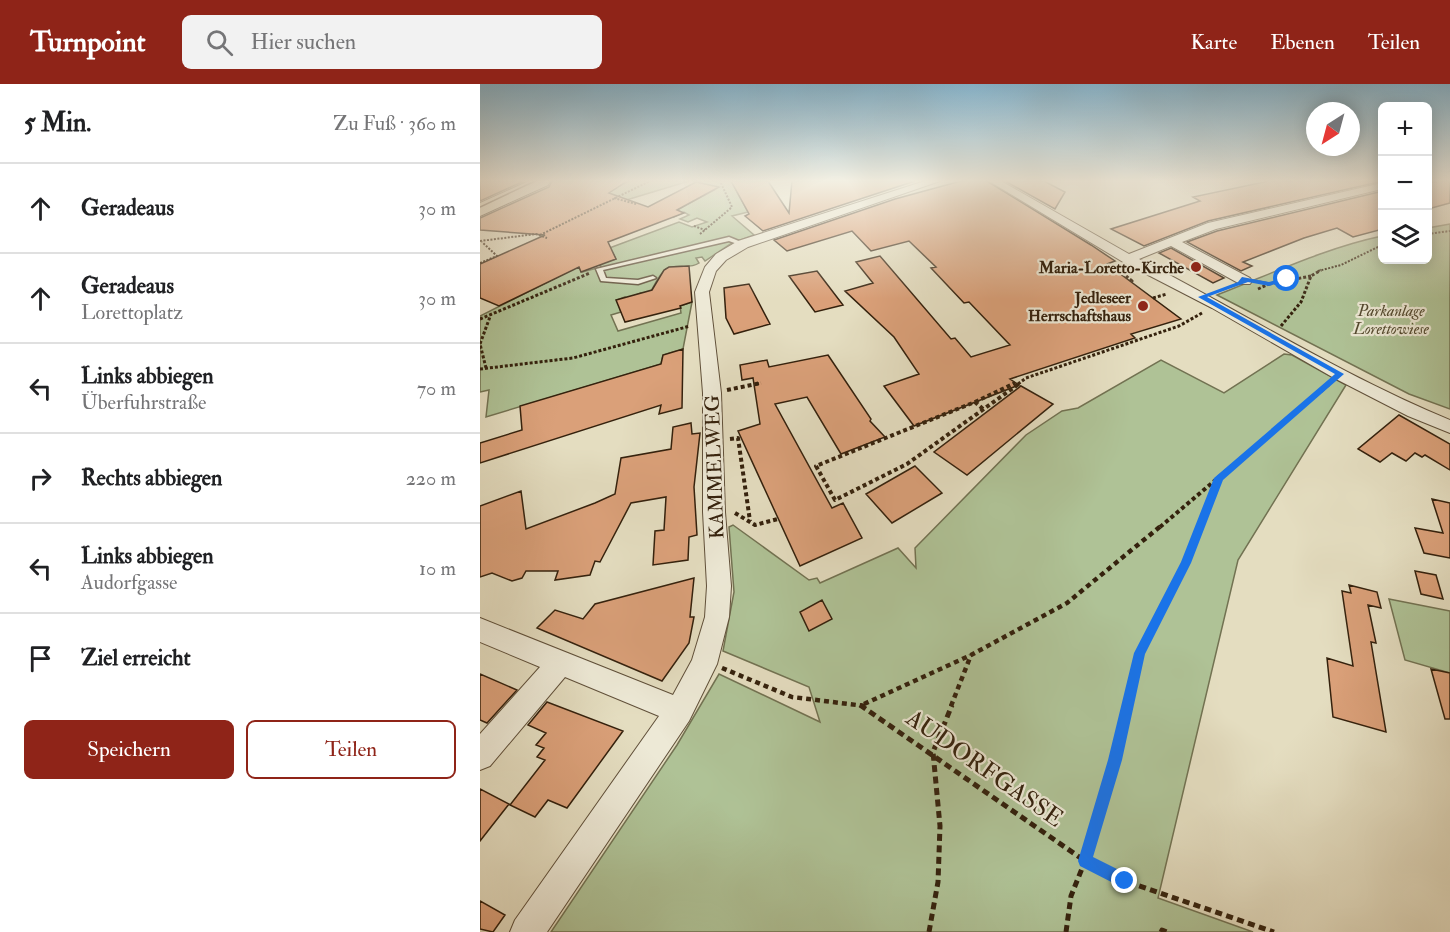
<!DOCTYPE html>
<html lang="de">
<meta charset="utf-8">
<style>
body{margin:0;font-family:"IM FELL Double Pica",serif;background:#f2f2f2;color:#202124}
.controls{position:absolute;right:18px;top:18px;display:grid;overflow:hidden;border-radius:9px;box-shadow:0 3px 15px #0003}
.controls button{width:54px;height:54px;display:grid;place-items:center;padding:0;border:0;border-bottom:2px solid #e0e0e0;background:#fff;color:#202124;font:30px sans-serif}
.compass{position:absolute;left:826px;top:18px;width:54px;height:54px;border-radius:50%;background:#fff;box-shadow:0 3px 15px #0003;rotate:216deg}
.stop{position:absolute;width:18px;height:18px;margin:-14px;border:4px solid #1a73e8;border-radius:50%;background:#fff}
.stop.end{background:#1a73e8;border-color:#fff;box-shadow:0 2px 6px #0008}
.list{margin:0;padding:0;list-style:none}
h2{display:flex;justify-content:space-between;align-items:center;height:78px;margin:0;padding:0 24px;font-size:26px}
h2 small{font-size:20px;font-weight:400;color:#757577}
.list li{display:grid;grid-template-columns:39px 1fr auto;gap:18px;align-items:center;box-sizing:border-box;height:90px;padding:0 24px;border-top:2px solid #e0e0e0}
.list b{display:block;font-size:22px;white-space:nowrap}
.list p{margin:0;font-size:20px;white-space:nowrap;color:#757577}
.list em{font-size:20px;font-style:normal;color:#757577}
.actions{display:flex;gap:12px;padding:18px 24px}
.actions a{flex:1;padding:14px 0;border:2px solid #8f2418;border-radius:9px;text-align:center;font-size:21px;color:#8f2418}
.actions .main{background:#8f2418;color:#fff}
.icon{flex:none;width:33px;height:33px;fill:none;stroke:currentColor;stroke-width:2;stroke-linecap:round;stroke-linejoin:round}
.map{position:relative;flex:none;width:970px;height:848px;overflow:hidden}
header{display:flex;align-items:center;gap:36px;box-sizing:border-box;height:84px;padding:0 30px;background:#8f2418;color:#fff}
header strong{font-size:28px}
nav{display:flex;gap:33px;margin-inline-start:auto;font-size:21px}
.search{width:420px;height:54px;background:#f2f2f2;display:flex;align-items:center;gap:15px;box-sizing:border-box;padding:0 21px;border-radius:9px;color:#757577;font-size:22px}
main{display:flex}
aside{flex:1;background:#fff}
.map>svg:first-child{display:block}
.green{fill:#afc296;stroke:#727252;stroke-width:1.5}
.building{fill:#daa079;stroke:#34210d;stroke-width:1.5}
.lines{fill:none;stroke-linecap:round;stroke-linejoin:round}
.service-casing{stroke:#60503a;stroke-width:3}
.minor-casing{stroke:#60503a;stroke-width:2}
.primary-casing{stroke:#34210d;stroke-width:2}
.path-far4{stroke:#34210d;stroke-width:2;stroke-dasharray:2 1.5;stroke-linecap:butt}
.path-far3{stroke:#34210d;stroke-width:3;stroke-dasharray:3 2;stroke-linecap:butt}
.path-far2{stroke:#34210d;stroke-width:4;stroke-dasharray:4 3;stroke-linecap:butt}
.path-far1{stroke:#34210d;stroke-width:4.5;stroke-dasharray:5 4;stroke-linecap:butt}
.path{stroke:#34210d;stroke-width:5;stroke-dasharray:7 4.5;stroke-linecap:butt}
.service{fill:#ede9d6;fill-rule:evenodd}
.minor{fill:#ede9d6;fill-rule:evenodd}
.primary{fill:#e4ddc0;fill-rule:evenodd}
.tram{stroke:#34210d;stroke-width:1.5}
.route{fill:#1a73e8}
.poi-dot{fill:#8f2418;stroke:#ede9d6;stroke-width:2}
.labels{text-anchor:middle;stroke-width:4.5;stroke-linejoin:round;paint-order:stroke}
.far-poi-label{font-size:16px;font-weight:bold;fill:#34210d;stroke:#ede9d6;text-anchor:end}
.far-park-label{font-size:16px;font-style:italic;fill:#53492f;stroke:#ede9d6}
.street-label{font-size:20px;fill:#34210d;stroke:#ede9d6}
.near-street-label{font-size:24px;fill:#34210d;stroke:#ede9d6}
</style>
<header>
<strong>Turnpoint</strong>
<div class="search"><svg class="icon" aria-label="search" viewBox="0 0 24 24"><circle cx="10" cy="10" r="6"/><path d="M15 15l6 6"/></svg>Hier suchen</div>
<nav><a>Karte</a><a>Ebenen</a><a>Teilen</a></nav>
</header>
<main>
<aside>
<h2>5 Min.<small>Zu Fuß · 360 m</small></h2>
<ul class="list">
<li><svg class="icon" aria-label="ahead" viewBox="0 0 24 24"><path d="M12 20V5M6 11l6-6 6 6"/></svg><div><b>Geradeaus</b></div><em>30 m</em></li>
<li><svg class="icon" aria-label="ahead" viewBox="0 0 24 24"><path d="M12 20V5M6 11l6-6 6 6"/></svg><div><b>Geradeaus</b><p>Lorettoplatz</p></div><em>30 m</em></li>
<li><svg class="icon" aria-label="left" viewBox="0 0 24 24"><path d="M17 20v-9H6M10 6l-5 5 5 5"/></svg><div><b>Links abbiegen</b><p>Überfuhrstraße</p></div><em>70 m</em></li>
<li><svg class="icon" aria-label="right" viewBox="0 0 24 24"><path d="M7 20v-9h11M14 6l5 5-5 5"/></svg><div><b>Rechts abbiegen</b></div><em>220 m</em></li>
<li><svg class="icon" aria-label="left" viewBox="0 0 24 24"><path d="M17 20v-9H6M10 6l-5 5 5 5"/></svg><div><b>Links abbiegen</b><p>Audorfgasse</p></div><em>10 m</em></li>
<li><svg class="icon" aria-label="arrive" viewBox="0 0 24 24"><path d="M6 21V4h12l-3 4 3 4H6"/></svg><div><b>Ziel erreicht</b></div></li>
</ul>
<div class="actions"><a class="main">Speichern</a><a>Teilen</a></div>
</aside>
<div class="map">
<svg width="970" height="848" viewBox="0 0 970 848">
<rect width="100%" height="100%" fill="#e4ddc0"/>
<filter id="stains"><feTurbulence type="fractalNoise" baseFrequency=".00333" numOctaves="4"/><feColorMatrix values="0 0 0 0 .2 0 0 0 0 .09 0 0 0 0 .02 0 0 0 .5 -.17"/></filter>
<radialGradient id="worn" r=".72"><stop offset=".6" stop-color="#630" stop-opacity="0"/><stop offset="1" stop-color="#630" stop-opacity=".3"/></radialGradient>
<!-- green -->
<path class="green" d="M149,97h60l-99,30 -44,20 -17,3z
M213,97h38l17,31 -16,4 22,19 -22,8 -27,18 -3,-4 -6,1 3,5c-10,7 -23,0 -33,6 -7,5 -12,17 -16,24l-7,2 -2,-2 -15,6 -1,-2 -8,3 4,12 -10,3 7,16 63,-18 -1,-7 12,-4 -9,47 -20,6 -2,9 -175,53 3,-27 -9,2v-76l99,-50 3,6 19,-5 -1,-4 16,-4 -3,-6h-17l83,-31 13,5 15,-5 -10,-4 -9,4 -8,-3 9,-4 -5,-3 -10,5 1,-6 39,-21z
M970,140v185l-41,-15 -192,-99c54,-21 108,-47 165,-59v24h46v-32z
M804,270l8,1 54,30 -108,175 -80,338 95,34h-702l126,-187 42,-71 101,48 -11,-35 -86,-36 11,-59 -5,-65 4,-2 76,55 8,-2 3,5 78,-35 18,20 -1,-20 111,-113 36,-24 16,-3 83,-48 63,33z
M909,515l61,12v62l-45,-13z"/>
<!-- building -->
<path class="building" d="M0,97h44l-44,20z
M72,97h75l-18,12 39,14 48,-25 23,5 -42,23 7,3 -76,29 8,17 -35,13 -2,-5 -80,39 -19,-8v-34l65,-29 -65,-5v-12l69,-31z
M251,97h37l21,32 3,-32h123l-152,50 -18,-15 4,-2z
M481,97h26l104,64 24,16 -8,3 74,55 -50,15 4,4 -125,41 9,6 -105,41 -30,-40 35,-12 -25,-37 -49,-46 28,-8 -17,-21 24,-6 71,83 4,-1 16,19 39,-12 -41,-43 -5,1 -33,-35 5,-1 -27,-26 -38,10 -19,-20 -65,20 -13,-11 121,-41z
M525,97h39l21,11 -10,17z
M789,97h114l-175,40 -64,25 -33,-17 89,-28 -7,-4z
M960,97h10v22l-22,6v-26z
M903,107v38l-30,8 -16,-9 -33,10 -61,24 9,4 -11,5 -54,-29 30,-11z
M691,164l53,30 -11,5 -54,-30z
M209,182l3,36 -12,4 1,2 -56,14 -9,-22 36,-10 12,-20 5,-3z
M337,187l26,34 -28,7 -26,-36z
M269,200l21,40 -36,10 -8,-16 -2,-30z
M203,265l-1,59 -23,6 2,-9 -181,58v-20l42,-13 -2,-24 141,-42 2,-9z
M348,271l43,64 -1,2 15,16 -44,17 -34,-57 -32,7 57,104 11,-5 19,35 -62,28 -62,-135 22,-7 -7,-46 -11,2 -2,-15 27,-5 2,7z
M541,302l32,18 -86,71 -33,-23z
M919,331l51,29v26l-25,-15 -3,2 -7,-4 -9,8 -14,-8 -12,9 -22,-13z
M211,339l1,11 8,-1 -6,54 3,48 -8,2 -1,23 -35,5 2,-34 9,-1 2,-33 -35,6 -31,59 -5,-1 -5,14 -35,5 3,-9h-32l-4,7 -10,3 -20,-8 -12,4v-71l41,-15 5,38 69,-26 20,-9 6,-36 50,-9 2,-22z
M435,382l27,27 -50,30 -26,-29z
M952,415l18,4v55l-26,-5 -9,-25 28,5z
M935,487l21,4 7,24 -22,-5z
M214,494l-4,39h4l-5,26 -27,38 -125,-53 18,-18 28,9 12,-15z
M869,501l28,7 4,16 -13,-3 8,38 -5,-1 15,90 -53,-15 -6,-59 26,8 -11,-75 9,2z
M342,516l10,19 -23,12 -9,-19z
M951,585l19,4v46h-5z
M0,590l37,16 -30,33 -7,-3z
M67,618l76,29 -56,77 -19,-8 -13,17 -25,-12 35,-45 -8,-3 7,-9 -8,-3 10,-12 -18,-8z
M0,705l29,15 -29,37z
M0,817l25,14 -12,17 -13,-3z"/>
<g class="lines">
<!-- service casing -->
<g class="service-casing">
<path id="service" d="M249,153l17,7 -3,2 -14,-5 -126,29 3,8 32,2 15,-4 3,2 -18,6 -37,-3 -5,-12z"/>
</g>
<!-- minor casing -->
<g class="minor-casing">
<path id="minor" d="M445,97h15l-192,66 -22,13 -10,11 -7,21 12,101 4,119 6,74 -2,31 -12,47 -28,57 -142,211h-37l5,-12 144,-204 -94,-39 -75,89 -10,4v-36l60,-67 -60,-25v-24l193,77 19,-35 13,-43 2,-31 -4,-74v-119l-8,-101 10,-25 11,-13 22,-13z
M509,97h12l128,73 79,-31 174,-40v6l-166,40 -34,13 68,36 2,3 -2,3h-10l-69,-38 -32,13c103,53 204,117 311,161v13l-42,-17 -74,-38 -122,-70 -89,-46z"/>
</g>
<!-- primary casing -->
<g class="primary-casing">
<path id="primary" d="M49,97h21l-2,4 -68,31v-13z"/>
</g>
<!-- path-far4 -->
<path class="path-far4" d="M134,114l22,6
M214,142l11,4
M220,150l32,-27 -12,-26
M948,150l22,-3
M60,151l110,-54
M0,157l56,-7 11,4
M0,179l17,-7 -15,-14
M838,187l23,-6 41,-20"/>
<!-- path-far3 -->
<path class="path-far3" d="M646,192l6,5h-2
M779,198l10,2 42,-8
M778,205l11,-5
M673,214l14,-4
M0,235l110,-46
M801,242l20,-24 10,-26 10,-6
M6,284l-6,-24 11,-30
M0,285l93,-11 117,-32
M276,300l5,-1
M533,300l2,-1
M538,300l8,-6 153,-52 23,-13"/>
<!-- path-far2 -->
<path class="path-far2" d="M247,306l34,-7
M495,318l40,-19
M503,325l-8,-7 -159,64 19,34 72,-36 113,-81
M250,355l8,-1 12,83
M255,429l20,12 23,-6
M680,443l169,-143
M720,443l19,-48"/>
<!-- path-far1 -->
<path class="path-far1" d="M242,584l70,29 73,9
M384,620l107,-49 96,-52 95,-78
M471,622l20,-51
M648,622l12,-53 46,-90 15,-38"/>
<!-- path -->
<path class="path" d="M380,621l225,156 40,20 149,51
M449,848l9,-50 2,-56 -7,-74 19,-47
M586,848l5,-36 14,-35 30,-101 13,-55
M681,848l1,-2 5,2"/>
<!-- service -->
<use href="#service" class="service"/>
<!-- minor -->
<use href="#minor" class="minor"/>
<!-- primary -->
<use href="#primary" class="primary"/>
<!-- tram -->
<path class="tram" d="M0,123l55,-26"/>
</g>
<!-- sky -->
<linearGradient id="sky" x2="0" y2="1"><stop stop-color="#87b7d1"/><stop offset="0.45" stop-color="#f3f0e3"/><stop offset="1" stop-color="#f3f0e3" stop-opacity="0"/></linearGradient>
<rect width="970" height="215" fill="url(#sky)"/>
<!-- route -->
<path class="route" d="M762,193l27,5 18,-5 3,2 -21,7 -21,-4 -41,15 137,77 -121,106 -32,83 -46,91 -23,106 -29,97 38,19 2,5 -2,5 -6,3 -45,-23 -2,-5 30,-101 26,-107 47,-91 33,-84 121,-104 -137,-77 40,-15z"/>
<!-- markers -->
<g class="poi-dot">
<circle cx="716" cy="183" r="6"/>
<circle cx="663" cy="222" r="6"/>
</g>
<g class="labels">
<!-- far-poi labels -->
<g class="far-poi-label">
<text x="704" y="189">Maria-Loretto-Kirche</text>
<text x="651" y="219">Jedleseer<tspan x="651" dy="18">Herrschaftshaus</tspan></text>
</g>
<!-- far-park labels -->
<g class="far-park-label">
<text x="911" y="232">Parkanlage<tspan x="911" dy="18">Lorettowiese</tspan></text>
</g>
<!-- street labels -->
<g class="street-label">
<text transform="translate(234 383) rotate(-92)" y="7">KAMMELWEG</text>
</g>
<!-- near-street labels -->
<g class="near-street-label">
<text transform="translate(505 684) rotate(35)" y="8">AUDORFGASSE</text>
</g>
</g>
<rect width="100%" height="100%" filter="url(#stains)"/>
<rect width="100%" height="100%" fill="url(#worn)"/>
</svg>
<div class="controls">
<button>+</button>
<button>−</button>
<button><svg class="icon" aria-label="layers" viewBox="0 0 24 24"><path d="M12 4l9 5-9 5-9-5zM3 14l9 5 9-5"/></svg></button>
</div>
<svg class="compass" viewBox="-18 -18 36 36"><path d="M0-13l5 13h-10z" fill="#e53935"/><path d="M0 13l5-13h-10z" fill="#757577"/></svg>
<div class="stop" style="left:807px;top:195px"></div>
<div class="stop end" style="left:645px;top:797px"></div>
</div>
</main>
